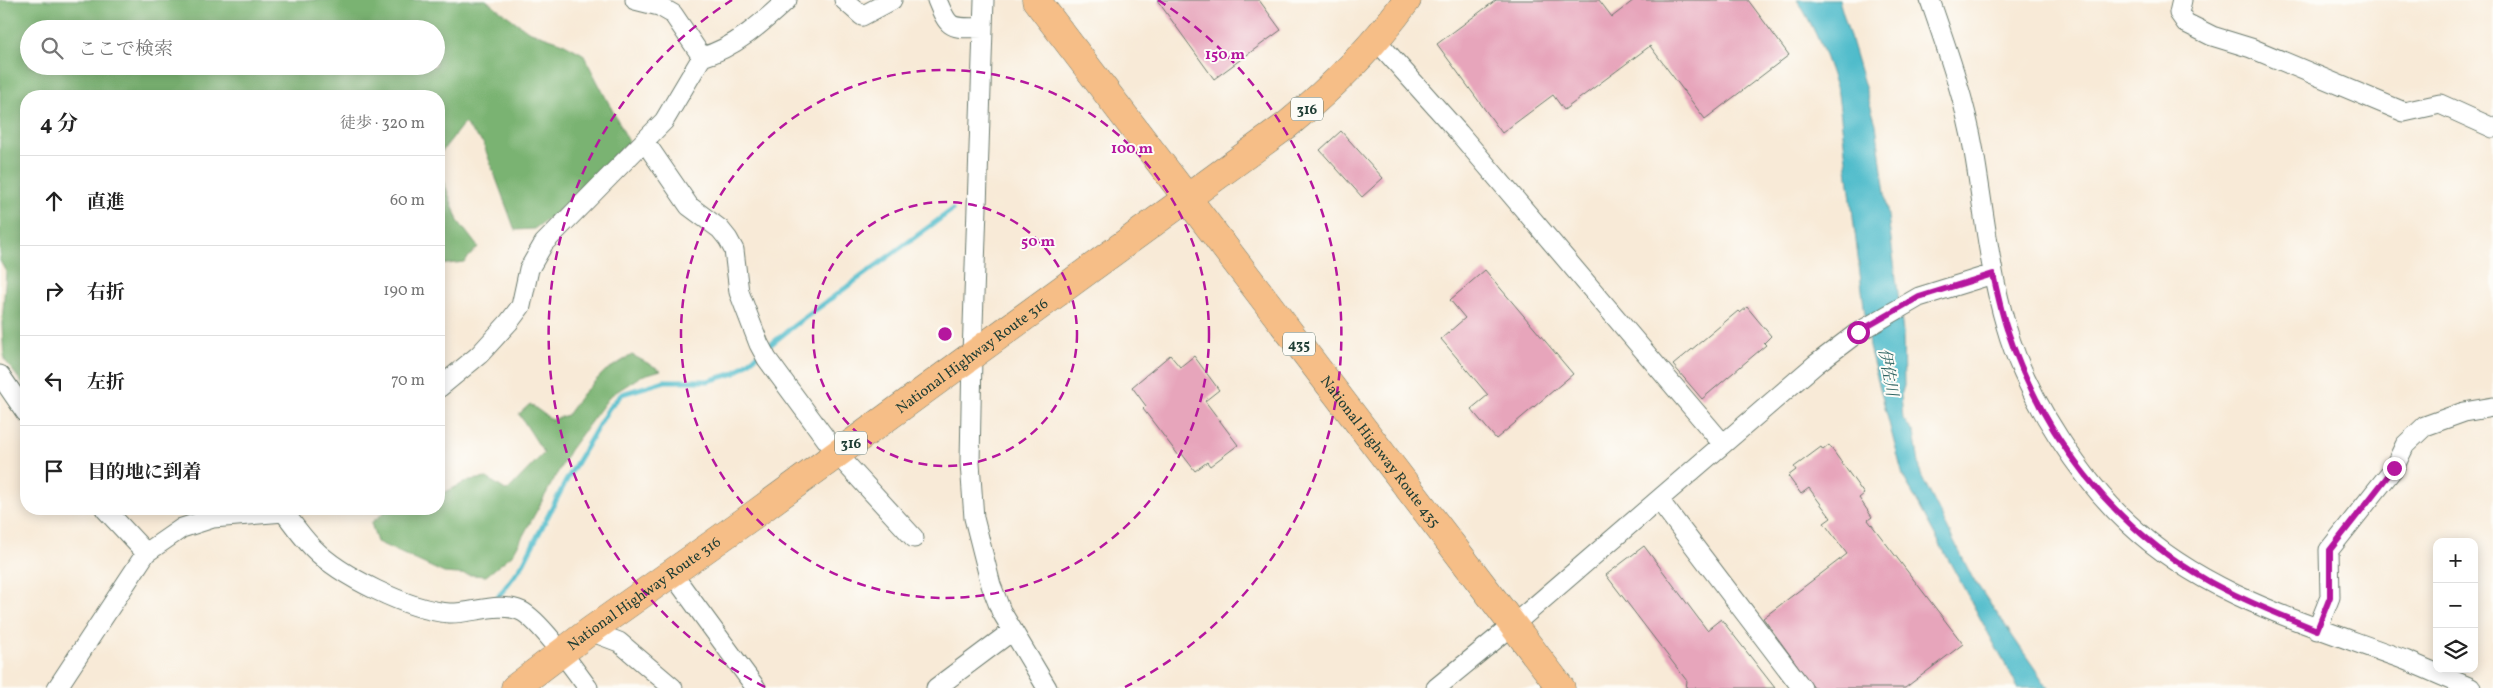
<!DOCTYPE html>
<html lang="ja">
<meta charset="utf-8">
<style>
body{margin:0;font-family:Vollkorn,"Noto Serif JP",serif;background:#f2f2f2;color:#222}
.controls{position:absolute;right:15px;bottom:15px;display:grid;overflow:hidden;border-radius:10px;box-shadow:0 2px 12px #0003}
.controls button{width:45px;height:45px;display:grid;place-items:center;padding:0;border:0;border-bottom:1px solid #e0e0e0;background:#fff;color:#222;font:25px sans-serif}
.stop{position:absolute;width:15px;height:15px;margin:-11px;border:4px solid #b5179e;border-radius:50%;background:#fff}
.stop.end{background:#b5179e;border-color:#fff;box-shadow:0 1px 5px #0008}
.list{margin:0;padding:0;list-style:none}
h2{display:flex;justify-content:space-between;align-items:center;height:65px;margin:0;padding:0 20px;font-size:21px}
h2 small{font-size:16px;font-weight:400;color:#767676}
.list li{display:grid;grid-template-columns:32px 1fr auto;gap:15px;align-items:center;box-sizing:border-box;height:90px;padding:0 20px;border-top:1px solid #e0e0e0}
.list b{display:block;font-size:19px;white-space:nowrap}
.list em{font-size:16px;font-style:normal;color:#767676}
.icon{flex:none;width:28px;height:28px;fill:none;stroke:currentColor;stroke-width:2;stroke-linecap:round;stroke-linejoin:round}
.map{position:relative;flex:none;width:2493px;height:688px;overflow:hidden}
.search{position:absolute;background:#fff;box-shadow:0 2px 12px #0003;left:20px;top:20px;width:425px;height:55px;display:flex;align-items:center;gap:12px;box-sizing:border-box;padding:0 18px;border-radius:28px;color:#767676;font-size:19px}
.panel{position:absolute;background:#fff;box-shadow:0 2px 12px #0003;left:20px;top:90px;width:425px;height:425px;border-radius:20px}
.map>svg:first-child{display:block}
.forest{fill:#7ab372;stroke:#4c7853;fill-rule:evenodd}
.water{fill:#50bccb;stroke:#387c80}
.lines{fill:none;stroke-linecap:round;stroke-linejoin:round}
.stream{stroke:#50bccb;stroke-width:5}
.building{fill:#e7a5bb}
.minor-casing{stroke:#6b7a6d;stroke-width:21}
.highway-casing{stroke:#6b7a6d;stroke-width:29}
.minor{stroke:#fff;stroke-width:19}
.highway{stroke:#f6be87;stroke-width:28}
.route{stroke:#b5179e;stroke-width:6}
.ring{fill:none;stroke:#b5179e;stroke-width:2.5;stroke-dasharray:9 6}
.labels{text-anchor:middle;stroke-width:4;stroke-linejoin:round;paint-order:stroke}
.shield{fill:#fdfcf7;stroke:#62766e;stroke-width:1}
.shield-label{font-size:14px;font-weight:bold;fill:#1f3d34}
.street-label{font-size:15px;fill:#1f3d34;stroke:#fdfcf7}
.water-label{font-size:16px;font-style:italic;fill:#2e6361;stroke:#fdfcf7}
.centre{fill:#b5179e;stroke:#fdfcf7;stroke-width:2.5}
.ring-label{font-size:15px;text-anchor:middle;font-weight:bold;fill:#b5179e;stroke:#fdfcf7;stroke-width:4;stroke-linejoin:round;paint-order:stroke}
</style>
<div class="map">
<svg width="2493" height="688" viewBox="0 0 2493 688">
<rect width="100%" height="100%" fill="#fdfcf7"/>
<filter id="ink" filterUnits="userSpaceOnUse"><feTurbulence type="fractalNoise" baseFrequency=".02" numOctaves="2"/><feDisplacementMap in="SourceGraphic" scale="10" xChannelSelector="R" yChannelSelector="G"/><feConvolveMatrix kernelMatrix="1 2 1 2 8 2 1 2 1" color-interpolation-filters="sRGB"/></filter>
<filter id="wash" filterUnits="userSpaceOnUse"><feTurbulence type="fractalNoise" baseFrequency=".0096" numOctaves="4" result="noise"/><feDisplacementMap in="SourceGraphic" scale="20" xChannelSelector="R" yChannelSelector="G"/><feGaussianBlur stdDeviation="1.12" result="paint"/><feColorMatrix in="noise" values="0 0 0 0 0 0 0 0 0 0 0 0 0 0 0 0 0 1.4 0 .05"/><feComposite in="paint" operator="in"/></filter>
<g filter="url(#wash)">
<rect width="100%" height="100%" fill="#f8ead7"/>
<!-- forest -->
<path class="forest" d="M0,0h486l42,31 33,11 22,12 46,88 -72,70 -23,17 -19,1 -32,-87 -19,-20 -25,32v-59h-413v292l-22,-29 -2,-35 4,-52 -6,-11zM29,29h407v37h-407z
M439,168l19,53 20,26 -14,15 -25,3z
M632,355l29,15 -20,6 -31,20 -40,54 -57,104 -27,22 -42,-3 -67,-31 -6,-19 17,-14h51v-14l31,-15 17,-2 20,13 37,-38 -25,-39 11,-10 22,16 15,-5 16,-22 22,-22z"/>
<!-- water -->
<path class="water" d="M1797,0h42l37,124 27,208 1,54 -3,9 2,24 11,14 7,42 51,102 76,111h-30l-115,-212 -34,-129 -31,-253c-10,-33 -22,-65 -41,-94z"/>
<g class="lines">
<!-- stream -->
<path class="stream" d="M498,597l25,-33 43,-83 43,-73 13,-14 43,-13h43l27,-8 60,-48 157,-115"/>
</g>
<g id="blocks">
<!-- building -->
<path class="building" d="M1157,0h102l22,30 -67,49z
M1496,0h103l13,17 22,-17h114l41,55 -84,64 -55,-73 -86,64 -11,-15 -51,38 -65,-89z
M1341,131l42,47 -21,19 -42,-47z
M1485,270l88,104 -77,65 -25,-30 17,-14 -47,-56 24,-21 -15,-18z
M1747,307l24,29 -7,7 2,2 -64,54 -29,-34 65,-54 2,2z
M1170,355l10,12 14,-11 25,34 -14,11 33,44 -28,21 -3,-4 -12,9 -13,-17 -3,2 -36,-47 3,-3 -14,-19z
M1829,445l35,49 -5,4 13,19 -4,3 95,124 -58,44h-91l-51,-70 84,-64 -23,-31 7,-5 -22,-30 -8,6 -13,-18 8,-6 -2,-3 27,-20 2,3z
M1644,546l63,84 14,-11 54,69h-89l1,-7 -81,-106z"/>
</g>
</g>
<g filter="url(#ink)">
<use href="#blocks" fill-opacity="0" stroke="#6b7a6d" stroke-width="1"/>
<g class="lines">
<!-- minor casing -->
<g class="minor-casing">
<path id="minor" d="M635,0l24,6 14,8 29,43
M844,0l18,16 30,-16
M937,0c13,32 14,27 46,28
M984,0l-12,355 -2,108 4,55 17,67 10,26 46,77
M1930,0c17,49 35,100 44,152 10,58 15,117 32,174 11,39 31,78 53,112 20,31 42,60 69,85 77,73 181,101 277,137 22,9 44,19 66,28
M2182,0l-3,13 7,10 26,13 39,12 153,64 36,-8 53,24
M1376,40l83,93 264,311
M645,142l44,64 31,23 8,10 6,11 5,42 20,52 8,15 70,95 77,84
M0,375l26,38
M439,388l40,-33 30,-33 12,-16 8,-37 15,-26 120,-122 38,-64c33,-9 61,-35 85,-57
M1659,500l143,188
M105,509l41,44
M284,512c9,12 18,25 29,36 27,28 96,62 136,65 21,1 51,-12 72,-2 19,9 53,58 67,77
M671,572l85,116
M2317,630l13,-33 -1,-47 65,-82 11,-23 20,-19 39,-14 29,-5
M590,631l29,11 54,46
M57,688l89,-135 36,-25 31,-10 71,-6 5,-3
M936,688l76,-57
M1436,688l77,-63 303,-261 41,-31 62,-36 74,-23"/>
</g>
<!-- highway casing -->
<g class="highway-casing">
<g id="highway">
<path id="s1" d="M1036,0l525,688"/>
<path id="s2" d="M515,688l75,-57 165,-117 532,-389c45,-37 86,-78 120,-125"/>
</g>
</g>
<!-- minor -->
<use href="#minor" class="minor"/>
<!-- highway -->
<use href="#highway" class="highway"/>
</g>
</g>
<g class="lines" filter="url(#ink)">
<!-- route -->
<path class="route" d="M1858,332l61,-35 74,-23c4,18 8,37 14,55 35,106 105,198 203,253 34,19 71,33 107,48l13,-33v-47l64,-82"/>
</g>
<!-- distance rings -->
<g class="ring">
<circle cx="945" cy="334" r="132"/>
<circle cx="945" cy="334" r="264"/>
<path d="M765 687A396 396 0 0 1 732 0M1158 0A396 396 0 0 1 1125 687"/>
</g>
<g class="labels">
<!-- shield labels -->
<g class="shield">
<rect x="1291" y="97.5" width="32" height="23" rx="4"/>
<rect x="1283" y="332.5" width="32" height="23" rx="4"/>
<rect x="835" y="431.5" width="32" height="23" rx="4"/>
</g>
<g class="shield-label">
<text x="1307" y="114">316</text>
<text x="1299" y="349">435</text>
<text x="851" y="448">316</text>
</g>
<!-- street labels -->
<g class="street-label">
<text dy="5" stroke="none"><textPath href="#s2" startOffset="565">National Highway Route 316</textPath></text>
<text dy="5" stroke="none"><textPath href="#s1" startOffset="568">National Highway Route 435</textPath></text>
<text dy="5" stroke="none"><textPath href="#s2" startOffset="160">National Highway Route 316</textPath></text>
</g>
<!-- water labels -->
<g class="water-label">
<text transform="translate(1889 372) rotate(80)" y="6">伊佐川</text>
</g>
</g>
<circle cx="945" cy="334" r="8" class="centre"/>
<g class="ring-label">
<text x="1225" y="59">150 m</text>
<text x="1132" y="153">100 m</text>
<text x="1038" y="246">50 m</text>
</g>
</svg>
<div class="controls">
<button>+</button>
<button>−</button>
<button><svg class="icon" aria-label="layers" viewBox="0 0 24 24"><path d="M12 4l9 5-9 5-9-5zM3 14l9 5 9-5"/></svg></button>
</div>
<div class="stop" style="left:1858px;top:332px"></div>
<div class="stop end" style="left:2394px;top:468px"></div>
<div class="search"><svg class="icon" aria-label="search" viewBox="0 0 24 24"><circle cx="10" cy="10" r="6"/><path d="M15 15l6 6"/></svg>ここで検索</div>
<section class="panel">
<h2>4 分<small>徒歩 · 320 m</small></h2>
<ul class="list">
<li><svg class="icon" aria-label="ahead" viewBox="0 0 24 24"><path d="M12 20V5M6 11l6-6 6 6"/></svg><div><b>直進</b></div><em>60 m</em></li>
<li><svg class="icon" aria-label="right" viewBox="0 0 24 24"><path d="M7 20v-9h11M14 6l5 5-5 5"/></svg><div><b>右折</b></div><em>190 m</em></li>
<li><svg class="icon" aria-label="left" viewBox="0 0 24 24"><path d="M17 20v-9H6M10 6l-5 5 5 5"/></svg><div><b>左折</b></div><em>70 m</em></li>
<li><svg class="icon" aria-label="arrive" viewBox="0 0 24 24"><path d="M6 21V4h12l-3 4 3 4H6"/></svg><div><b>目的地に到着</b></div></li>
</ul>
</section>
</div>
